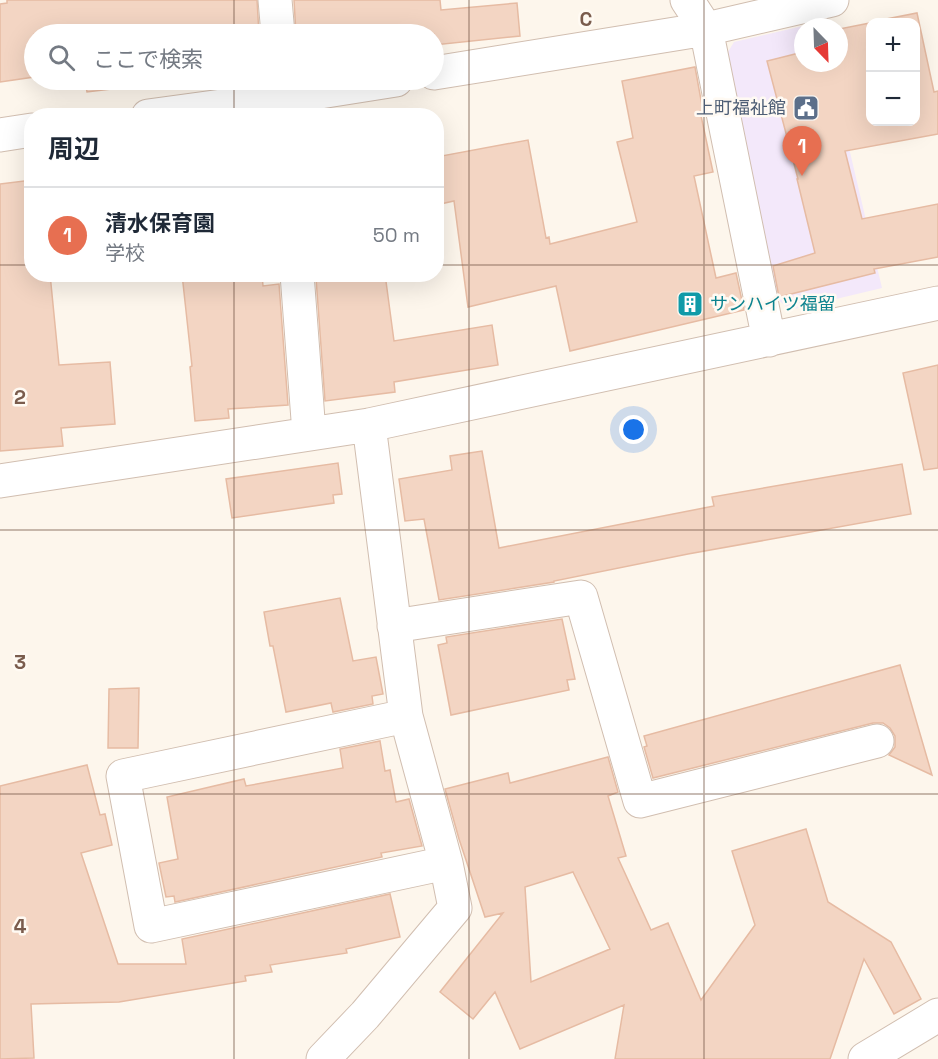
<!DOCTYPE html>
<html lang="ja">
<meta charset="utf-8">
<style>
body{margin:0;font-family:"Space Grotesk","Noto Sans JP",sans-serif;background:#f2f2f3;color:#1f2937}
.controls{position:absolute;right:18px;top:18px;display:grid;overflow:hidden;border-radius:12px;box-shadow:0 6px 24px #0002}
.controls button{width:54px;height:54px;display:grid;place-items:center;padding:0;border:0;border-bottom:2px solid #e0e1e3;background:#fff;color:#1f2937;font:30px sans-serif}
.compass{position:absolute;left:794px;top:18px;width:54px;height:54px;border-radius:50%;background:#fff;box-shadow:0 6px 24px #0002;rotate:157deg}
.you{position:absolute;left:634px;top:430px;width:21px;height:21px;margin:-15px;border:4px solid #fff;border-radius:50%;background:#1a73e8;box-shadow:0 0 0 9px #1a73e833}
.badge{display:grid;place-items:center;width:39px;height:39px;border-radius:50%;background:#e76f51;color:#fff;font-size:20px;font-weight:700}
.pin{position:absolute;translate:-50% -50px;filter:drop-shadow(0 2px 3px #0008)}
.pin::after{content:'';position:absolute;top:32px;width:21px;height:18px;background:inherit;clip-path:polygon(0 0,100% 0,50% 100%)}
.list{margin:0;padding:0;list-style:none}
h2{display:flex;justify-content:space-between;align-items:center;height:78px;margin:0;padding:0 24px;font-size:26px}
h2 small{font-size:20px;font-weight:400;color:#747a83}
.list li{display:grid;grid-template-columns:39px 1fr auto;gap:18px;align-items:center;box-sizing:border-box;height:96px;padding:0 24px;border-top:2px solid #e0e1e3}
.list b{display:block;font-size:22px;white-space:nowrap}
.list p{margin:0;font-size:20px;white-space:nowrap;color:#747a83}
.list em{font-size:20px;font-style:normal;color:#747a83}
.icon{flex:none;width:33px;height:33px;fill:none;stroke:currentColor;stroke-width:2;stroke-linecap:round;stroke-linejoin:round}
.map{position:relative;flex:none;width:938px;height:1059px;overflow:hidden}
.search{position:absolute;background:#fff;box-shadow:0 6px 24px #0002;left:24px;top:24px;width:420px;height:66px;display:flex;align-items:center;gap:15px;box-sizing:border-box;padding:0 21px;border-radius:33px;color:#747a83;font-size:22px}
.panel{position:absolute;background:#fff;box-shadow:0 6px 24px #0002;left:24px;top:108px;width:420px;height:174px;border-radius:24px}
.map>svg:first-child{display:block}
.education{fill:#f3e8fa}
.building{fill:#f3d5c3;stroke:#e6bba3;stroke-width:1.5;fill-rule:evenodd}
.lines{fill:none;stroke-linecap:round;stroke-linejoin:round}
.minor-casing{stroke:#d1beb0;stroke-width:35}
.minor{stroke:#fff;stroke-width:33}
.grid{fill:none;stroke:#7a5c4d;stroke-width:1.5;stroke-opacity:0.55}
.labels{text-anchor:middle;stroke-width:5;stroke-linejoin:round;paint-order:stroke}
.service-label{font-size:18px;fill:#4e5e75;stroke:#fffaf3;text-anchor:end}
.culture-label{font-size:18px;fill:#0d838f;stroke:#fffaf3;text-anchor:start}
.grid-label{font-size:20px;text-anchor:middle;font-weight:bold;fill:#7a5c4d;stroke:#fffaf3;stroke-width:5;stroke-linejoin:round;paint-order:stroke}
</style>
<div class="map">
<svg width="938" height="1059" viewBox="0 0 938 1059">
<rect width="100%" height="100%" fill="#fdf6ec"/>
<!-- education -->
<path class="education" d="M820,22l1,5h-18v36h26l53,225 -92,22 -15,-13 -52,-237 11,-18z"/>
<!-- building -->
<path class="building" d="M7,0h250l2,34h-225v43l-34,5v-78l7,-1z
M294,0h146l1,10 76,-7 3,33 -86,9v-11h-138z
M917,13l17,79 4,-1v43l-93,17 17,68 76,-15v53l-64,12 1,4 -96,24 -6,-31 42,-13 -18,-74h1l-31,-118 36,-9v11h36v-34l31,-6v99h45v-100h-44z
M695,67l8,44h-3l13,61 -19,4 22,102 20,-5 8,37 -174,41 -14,-65 -88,21 -14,-106 -18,4v-48l92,-17 18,98 3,-1 1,7 87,-22 -20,-80 16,-4 -11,-57z
M85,80h50l1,6 -49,6z
M32,180v94h18l9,91 51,-3 5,62 -54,4 2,18 -63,5v-267z
M182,274h80l1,12 16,-2 9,121 -60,4 1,9 -34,3 -5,-54 2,-1z
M342,274h43l9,67 98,-16 6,40 -104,17 1,10 -70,9 -9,-123z
M938,365v103l-14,2 -21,-97z
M482,451l17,97 215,-42 -2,-9 190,-33 9,50 -223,40 -134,27v1l-115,18 -15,-81 -19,2 -6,-42 53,-9 -2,-14z
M338,463l4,31 -9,1 1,8 -102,15 -6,-39z
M340,598l13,63 23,-4 7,37 -11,2 1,8 -40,8 -2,-9 -45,9 -13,-66h-3l-6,-34z
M562,619l13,60 -8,1 2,10 -118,25 -13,-70 9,-2 -1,-6z
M900,665l32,110 -43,-20 6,-8v-11l-5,-8 -7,-5h-10l-220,55 -9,-31 3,-1 -3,-10z
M139,688l-1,60h-30l1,-59z
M380,741l5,30 5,-1 6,32 13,-3 13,47 -41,7 1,4 -207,45 -1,-6 -8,1 -7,-34 19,-4 -11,-62 77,-18 2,7 97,-18 -3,-19z
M608,757l10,35 -10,4 18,60 -8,2 33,72 17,-7 33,77 54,-75 -23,-74 74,-22 22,73 63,40 30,57 -27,15 -30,-55 -34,100h-215l9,-54 -104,44 -25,-57 -22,27 -33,-27 63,-79 -18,4 -26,-78 -14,-50 63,-16 2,10zM573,872l37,77 -79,33 -6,-95z
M87,765l13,50 5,-1 7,31 -31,8 37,111h68l-4,-25 208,-45 10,43 -54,12 1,4 -77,12 2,7 -27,4 1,5 -127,21 -88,2 3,54 -34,1v-273z"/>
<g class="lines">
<!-- minor casing -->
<g class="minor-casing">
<path id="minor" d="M275,0l3,34
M687,0l19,29 63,311
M434,73l272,-44 126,-29
M148,116l134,-18 114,-18
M0,135l32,-5
M297,274l12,159
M0,481l369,-56 569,-122
M394,626l187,-29 59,204 237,-60
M406,716l-283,60 28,150 295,-63
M323,1059l42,-44 90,-107 -9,-45 -40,-147 -37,-291
M865,1059l73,-44"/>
</g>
<!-- minor -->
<use href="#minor" class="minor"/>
</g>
<!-- grid -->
<path class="grid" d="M234,0v34M469,0v1059M704,0v1059M234,80v36M0,265h32M436,265h502M234,274v785M0,530h938M0,794h938"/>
<!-- icons -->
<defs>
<g id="civic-square" transform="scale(1.35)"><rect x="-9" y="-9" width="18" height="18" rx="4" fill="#5c6f8a" stroke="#fffaf3"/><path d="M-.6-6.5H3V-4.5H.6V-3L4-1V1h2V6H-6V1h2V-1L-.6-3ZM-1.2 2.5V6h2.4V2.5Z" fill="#fff"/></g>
<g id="building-square" transform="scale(1.35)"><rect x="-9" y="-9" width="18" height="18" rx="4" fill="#0f9aa8" stroke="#fffaf3"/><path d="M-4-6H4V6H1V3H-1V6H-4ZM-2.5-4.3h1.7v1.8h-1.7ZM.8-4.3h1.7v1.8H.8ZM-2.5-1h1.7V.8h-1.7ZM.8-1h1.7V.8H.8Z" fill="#fff"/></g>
</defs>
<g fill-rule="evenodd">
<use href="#civic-square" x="806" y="108"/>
<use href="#building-square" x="690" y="304"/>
</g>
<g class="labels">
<!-- service labels -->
<g class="service-label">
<text x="786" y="114">上町福祉館</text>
</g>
<!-- culture labels -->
<g class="culture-label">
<text x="710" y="310">サンハイツ福留</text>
</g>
</g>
<g class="grid-label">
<text x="586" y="26">C</text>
<text x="20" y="404">2</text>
<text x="20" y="669">3</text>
<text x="20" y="933">4</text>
</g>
</svg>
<div class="controls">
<button>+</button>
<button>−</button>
</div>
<svg class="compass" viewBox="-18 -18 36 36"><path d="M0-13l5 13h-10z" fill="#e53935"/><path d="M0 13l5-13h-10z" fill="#747a83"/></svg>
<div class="you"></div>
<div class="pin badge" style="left:802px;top:176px">1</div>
<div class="search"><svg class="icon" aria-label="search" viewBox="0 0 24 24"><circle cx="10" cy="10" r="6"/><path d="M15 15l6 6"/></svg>ここで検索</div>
<section class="panel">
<h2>周辺<small></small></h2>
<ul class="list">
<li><span class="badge">1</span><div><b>清水保育園</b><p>学校</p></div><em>50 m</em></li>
</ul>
</section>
</div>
